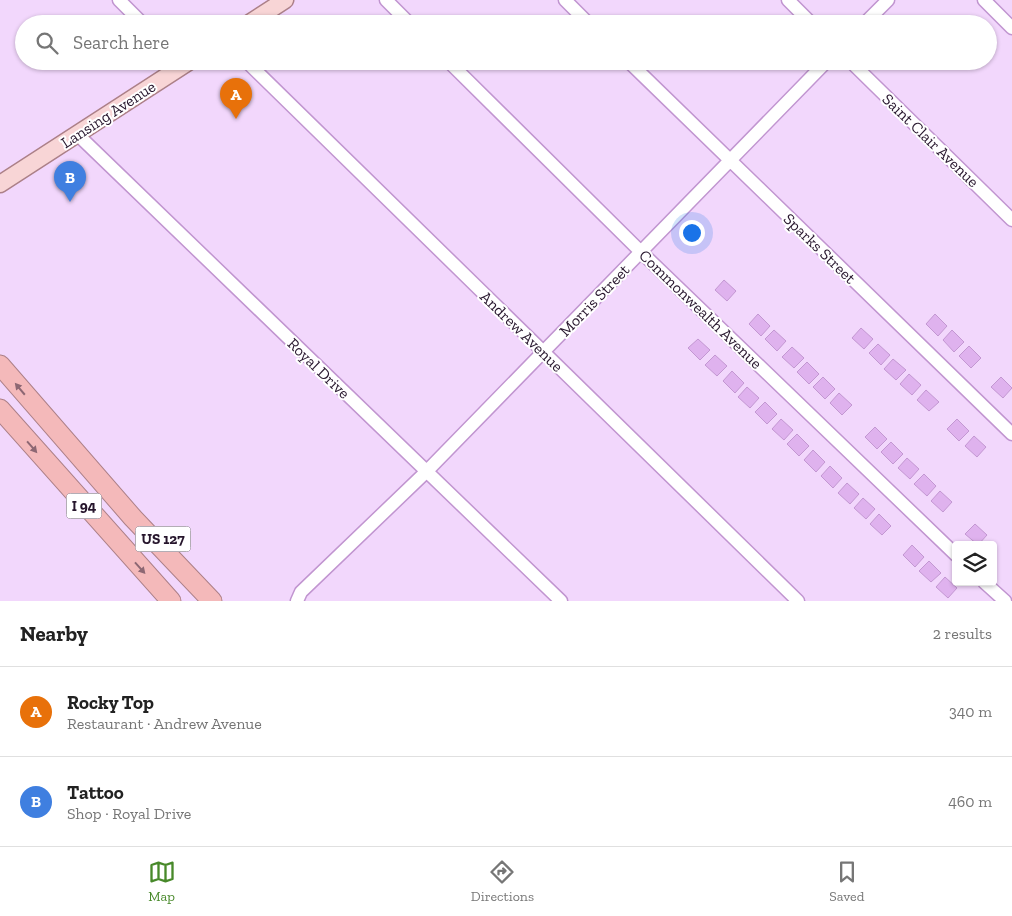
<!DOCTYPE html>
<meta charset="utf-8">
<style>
body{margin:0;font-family:"Zilla Slab",serif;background:#f2f2f2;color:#222}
.controls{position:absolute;right:15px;bottom:15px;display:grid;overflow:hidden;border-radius:5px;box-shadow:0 1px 4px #0004}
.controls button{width:45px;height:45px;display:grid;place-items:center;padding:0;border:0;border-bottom:1px solid #e0e0e0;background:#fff;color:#222;font:25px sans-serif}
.you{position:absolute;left:691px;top:232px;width:18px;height:18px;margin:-12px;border:4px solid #fff;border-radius:50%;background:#1a73e8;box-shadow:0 0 0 8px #1a73e833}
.badge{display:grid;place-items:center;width:32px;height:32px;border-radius:50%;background:#48892a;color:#fff;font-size:16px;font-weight:700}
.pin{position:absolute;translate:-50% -41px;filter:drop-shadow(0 1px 2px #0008)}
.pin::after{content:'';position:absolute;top:26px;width:18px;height:15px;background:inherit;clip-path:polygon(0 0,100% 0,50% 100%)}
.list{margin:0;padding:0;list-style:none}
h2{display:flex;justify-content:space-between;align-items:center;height:65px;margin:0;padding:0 20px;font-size:21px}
h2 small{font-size:16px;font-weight:400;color:#767676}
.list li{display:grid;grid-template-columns:32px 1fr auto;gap:15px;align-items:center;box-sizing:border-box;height:90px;padding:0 20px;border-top:1px solid #e0e0e0}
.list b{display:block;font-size:19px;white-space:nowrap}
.list p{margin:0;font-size:16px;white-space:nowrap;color:#767676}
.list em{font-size:16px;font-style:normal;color:#767676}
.icon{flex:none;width:28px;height:28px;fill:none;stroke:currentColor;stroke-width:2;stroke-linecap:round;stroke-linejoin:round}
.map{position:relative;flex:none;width:1012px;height:601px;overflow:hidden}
.search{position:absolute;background:#fff;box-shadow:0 1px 4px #0004;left:15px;right:15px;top:15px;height:55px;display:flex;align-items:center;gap:12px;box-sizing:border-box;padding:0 18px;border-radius:28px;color:#767676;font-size:19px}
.sheet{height:245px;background:#fff}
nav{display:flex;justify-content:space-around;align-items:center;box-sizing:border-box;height:70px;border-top:1px solid #e0e0e0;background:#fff;font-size:14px;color:#767676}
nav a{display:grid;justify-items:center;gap:2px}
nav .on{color:#48892a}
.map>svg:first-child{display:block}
.building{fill:#dfb2ee;stroke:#c397d2}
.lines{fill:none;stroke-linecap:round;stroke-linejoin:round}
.minor-casing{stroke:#c195d0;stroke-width:15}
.major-casing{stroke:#ac8088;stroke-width:19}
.highway-casing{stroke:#ac8088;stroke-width:21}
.minor{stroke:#fff;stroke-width:12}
.major{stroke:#f8d5d6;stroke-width:16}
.highway{stroke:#f4b9ba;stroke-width:19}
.oneway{fill:#8d6773}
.labels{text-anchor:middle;stroke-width:4;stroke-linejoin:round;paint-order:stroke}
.shield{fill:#fff;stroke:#675b6b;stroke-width:1}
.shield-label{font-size:15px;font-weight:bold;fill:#26152c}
.street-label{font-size:16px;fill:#26152c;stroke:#fff}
</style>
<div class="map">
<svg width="1012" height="601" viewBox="0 0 1012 601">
<rect width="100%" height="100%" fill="#f2d7fc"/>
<!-- building -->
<path class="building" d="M724,280l12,11 -9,10 -12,-11z
M758,314l12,12 -9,10 -12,-12z
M935,314l12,12 -9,10 -12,-12z
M861,328l12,11 -9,10 -12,-11z
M774,330l12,11 -9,10 -12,-12z
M952,330l12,12 -10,10 -11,-12z
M698,339l12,11 -10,10 -12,-12z
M878,344l12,11 -9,10 -12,-12z
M969,346l12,12 -10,10 -12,-12z
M792,347l12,11 -10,10 -12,-11z
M715,355l12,11 -10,10 -12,-11z
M893,359l13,11 -10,10 -12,-11z
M807,362l12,12 -10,10 -12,-12z
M732,371l12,12 -9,10 -12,-12z
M909,374l12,11 -9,10 -12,-11z
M823,377l12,12 -10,10 -12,-12z
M1001,377l11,11 -9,10 -12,-11z
M747,387l12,11 -9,10 -12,-11z
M926,390l13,12 -10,9 -12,-11z
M839,393l13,12 -10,10 -12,-12z
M765,402l12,12 -10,10 -12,-12z
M781,419l12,11 -9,10 -12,-11z
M957,419l12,12 -10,10 -12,-12z
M875,427l12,12 -10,10 -12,-12z
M797,434l12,12 -10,10 -12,-12z
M974,436l12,11 -9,10 -12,-11z
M891,442l12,12 -10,10 -12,-12z
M813,450l12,12 -9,10 -12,-12z
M907,458l12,11 -9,10 -12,-11z
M830,466l12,12 -9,10 -12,-12z
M924,474l12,12 -9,10 -13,-12z
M847,483l12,11 -9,10 -12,-11z
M940,491l12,11 -9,10 -12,-11z
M863,498l12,11 -9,10 -12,-11z
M879,514l12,12 -9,9 -12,-11z
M975,524l12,11 -9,10 -13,-11z
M912,545l12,12 -9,10 -12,-12z
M929,561l12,12 -10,9 -12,-11z
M945,577l12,11 -9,10 -12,-11z"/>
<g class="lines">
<!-- minor casing -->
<g class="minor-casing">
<path id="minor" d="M119,0l24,24
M386,0l24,24
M565,0l24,24
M788,0l24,24
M984,0l28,28
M864,24l24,-24
M246,61l552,540
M448,61l193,191 315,303
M628,61l384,373
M850,61l162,159
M77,134l484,467
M984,582l21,19
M297,601l4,-9 126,-121 400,-410"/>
</g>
<!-- major casing -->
<g class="major-casing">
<path id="major" d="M248,24l37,-24
M0,184l190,-123"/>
</g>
<!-- highway casing -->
<g class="highway-casing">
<path id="highway" d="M0,365l133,153 79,83
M0,409l171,192"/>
</g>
<!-- minor -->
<use href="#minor" class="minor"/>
<!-- major -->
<use href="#major" class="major"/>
<!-- highway -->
<use href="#highway" class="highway"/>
</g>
<!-- one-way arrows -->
<defs><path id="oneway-solid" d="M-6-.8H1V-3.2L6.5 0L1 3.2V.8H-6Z" transform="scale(1.25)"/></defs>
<g class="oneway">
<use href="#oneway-solid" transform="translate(20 389) rotate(-130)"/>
<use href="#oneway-solid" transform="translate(32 447) rotate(49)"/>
<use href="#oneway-solid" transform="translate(140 568) rotate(48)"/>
</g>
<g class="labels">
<!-- shield labels -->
<g class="shield">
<rect x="66.5" y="493.5" width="35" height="25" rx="4"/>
<rect x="135.5" y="526.5" width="55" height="25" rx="4"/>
</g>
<g class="shield-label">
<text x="84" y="511">I 94</text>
<text x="163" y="544">US 127</text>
</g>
<!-- street labels -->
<g class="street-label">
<text transform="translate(108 114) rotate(-33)" y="6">Lansing Avenue</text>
<text transform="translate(931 140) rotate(44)" y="6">Saint Clair Avenue</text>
<text transform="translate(820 248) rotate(44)" y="6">Sparks Street</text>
<text transform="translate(594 300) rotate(-46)" y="6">Morris Street</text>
<text transform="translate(701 309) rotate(44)" y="6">Commonwealth Avenue</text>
<text transform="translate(522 331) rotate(44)" y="6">Andrew Avenue</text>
<text transform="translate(319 368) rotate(44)" y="6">Royal Drive</text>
</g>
</g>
</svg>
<div class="controls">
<button><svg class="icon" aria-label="layers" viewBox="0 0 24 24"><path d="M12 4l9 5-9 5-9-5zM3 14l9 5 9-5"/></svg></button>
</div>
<div class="you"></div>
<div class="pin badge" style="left:236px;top:119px;background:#e8710a">A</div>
<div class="pin badge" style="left:70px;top:202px;background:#3f7fe0">B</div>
<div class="search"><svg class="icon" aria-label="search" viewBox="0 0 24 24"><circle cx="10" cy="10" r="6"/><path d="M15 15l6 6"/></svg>Search here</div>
</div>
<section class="sheet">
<h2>Nearby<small>2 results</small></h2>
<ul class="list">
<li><span class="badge" style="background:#e8710a">A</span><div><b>Rocky Top</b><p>Restaurant · Andrew Avenue</p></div><em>340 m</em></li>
<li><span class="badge" style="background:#3f7fe0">B</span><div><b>Tattoo</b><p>Shop · Royal Drive</p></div><em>460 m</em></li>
</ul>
</section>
<nav>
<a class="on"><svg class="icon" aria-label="map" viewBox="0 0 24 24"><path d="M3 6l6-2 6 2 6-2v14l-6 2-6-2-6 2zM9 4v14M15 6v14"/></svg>Map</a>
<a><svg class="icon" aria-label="directions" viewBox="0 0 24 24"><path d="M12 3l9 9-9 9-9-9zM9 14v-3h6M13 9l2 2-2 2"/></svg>Directions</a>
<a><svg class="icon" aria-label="saved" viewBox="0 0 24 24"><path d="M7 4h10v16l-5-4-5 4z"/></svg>Saved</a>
</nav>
